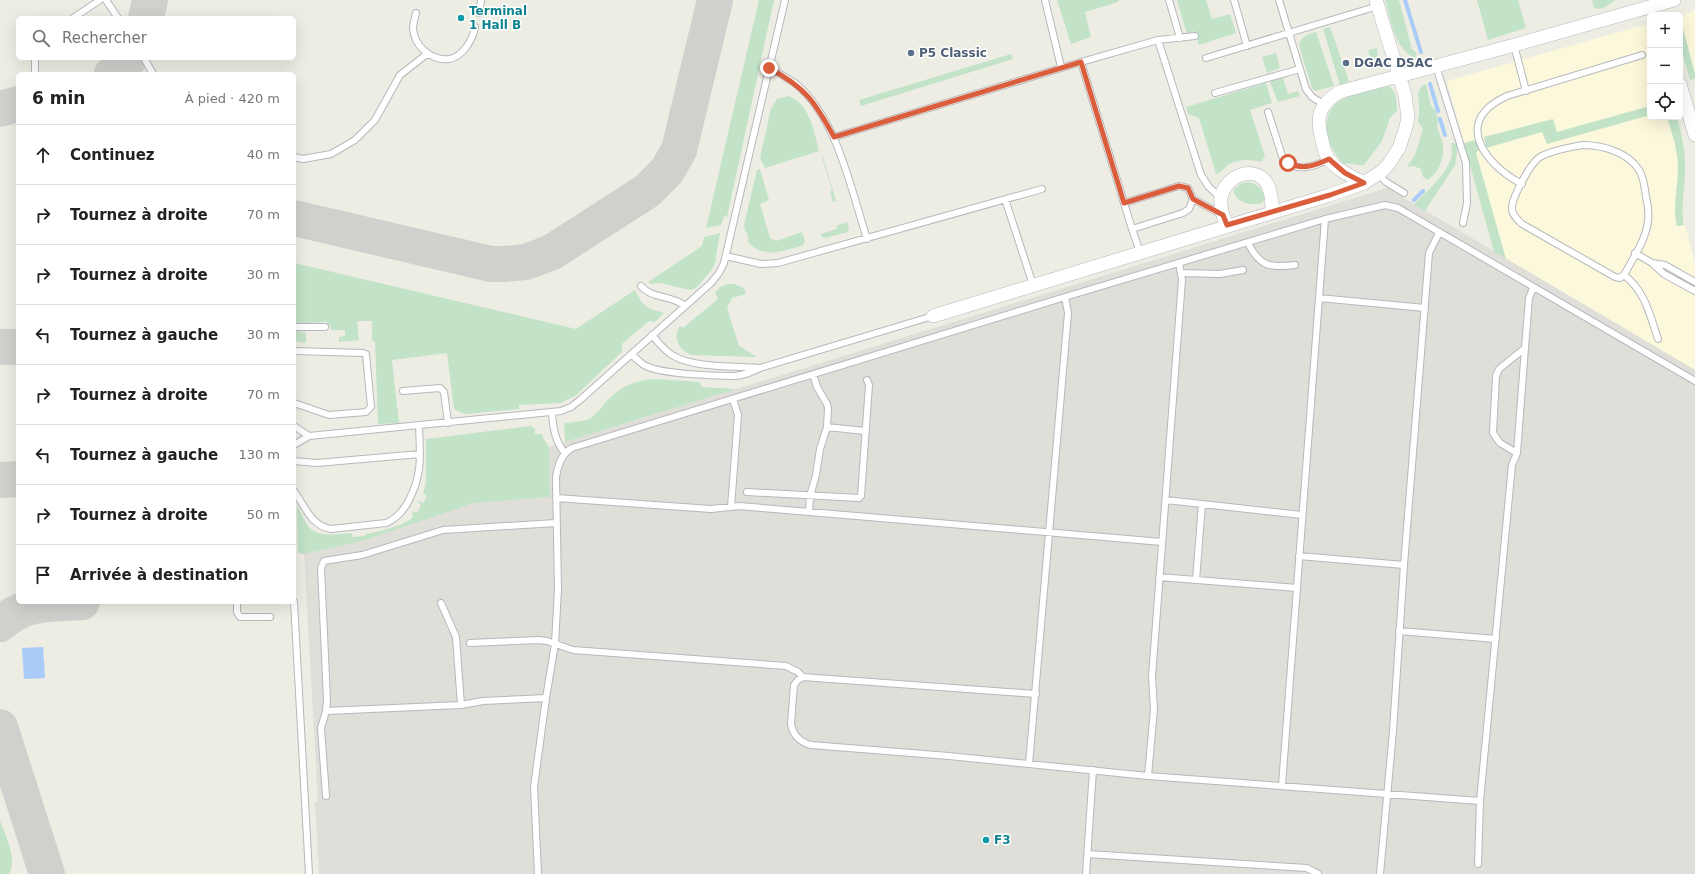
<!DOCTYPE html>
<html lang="fr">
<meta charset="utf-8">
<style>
body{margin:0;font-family:"DejaVu Sans",sans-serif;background:#f6f6f6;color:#222}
.controls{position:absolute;right:12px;top:12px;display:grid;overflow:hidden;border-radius:6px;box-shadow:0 4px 16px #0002}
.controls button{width:36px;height:36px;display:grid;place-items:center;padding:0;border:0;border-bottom:1px solid #e0e0e0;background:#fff;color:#222;font:20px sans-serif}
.stop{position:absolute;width:12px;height:12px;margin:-9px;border:3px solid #db5e3c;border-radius:50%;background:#fff}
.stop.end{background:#db5e3c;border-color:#fff;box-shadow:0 1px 4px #0008}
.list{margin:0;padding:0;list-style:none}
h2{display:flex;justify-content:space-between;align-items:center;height:52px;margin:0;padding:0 16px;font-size:17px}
h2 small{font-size:13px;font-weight:400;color:#767676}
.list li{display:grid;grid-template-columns:26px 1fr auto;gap:12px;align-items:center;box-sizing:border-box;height:60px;padding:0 16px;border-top:1px solid #e0e0e0}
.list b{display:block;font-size:15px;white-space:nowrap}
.list em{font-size:13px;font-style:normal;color:#767676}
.icon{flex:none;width:22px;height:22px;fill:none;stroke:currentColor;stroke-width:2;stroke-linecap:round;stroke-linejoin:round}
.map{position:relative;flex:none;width:1695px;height:874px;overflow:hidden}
.search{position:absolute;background:#fff;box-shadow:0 4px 16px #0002;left:16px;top:16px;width:280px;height:44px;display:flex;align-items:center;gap:10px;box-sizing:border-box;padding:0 14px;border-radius:6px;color:#767676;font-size:15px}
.panel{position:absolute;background:#fff;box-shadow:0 4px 16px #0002;left:16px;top:72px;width:280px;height:532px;border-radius:6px}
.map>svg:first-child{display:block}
.commercial{fill:#fbf8db}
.industrial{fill:#dfded8}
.green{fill:#c2e3c7}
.water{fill:#a9cbf8}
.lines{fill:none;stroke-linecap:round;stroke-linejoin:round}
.stream{stroke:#a9cbf8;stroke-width:4}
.taxiway{stroke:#d0d1cc;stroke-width:36}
.service-casing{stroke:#b6b8bd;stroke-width:8}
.minor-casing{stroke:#b6b8bd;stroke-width:14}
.service{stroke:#fff;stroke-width:6}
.minor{stroke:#fff;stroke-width:13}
.route{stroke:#db5e3c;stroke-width:5}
.culture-dot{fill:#0f9aa8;stroke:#fff;stroke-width:1.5}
.service-dot{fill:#5c6f8a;stroke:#fff;stroke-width:1.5}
.labels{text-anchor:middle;stroke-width:3;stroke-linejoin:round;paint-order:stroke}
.culture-label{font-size:12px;font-weight:bold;fill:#0d838f;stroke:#fff;text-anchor:start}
.service-label{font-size:12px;font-weight:bold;fill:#4e5e75;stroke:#fff;text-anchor:start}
</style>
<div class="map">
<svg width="1695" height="874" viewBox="0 0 1695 874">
<rect width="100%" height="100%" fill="#edede4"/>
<!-- commercial -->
<path class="commercial" d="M1695,10v64l-14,-53 3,-6z
M1647,24l3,3v90h27l7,27 1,27 -3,43 13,49v107l-201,-118 -47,-171z"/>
<!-- industrial -->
<path class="industrial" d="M1387,188l308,182v504h-1376l-4,-72 3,-1 -14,-247 58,-13 112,-38 75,-6v-50z"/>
<!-- green -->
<path class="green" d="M759,0h15l-47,217 -3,-1 -3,9 -15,3z
M1057,0h62l-1,2 -33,10 6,25 -20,7z
M1177,0h29l6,19 18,-5 6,19 -37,12 -5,-14 -7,3z
M1385,0h14l13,49 5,4 -2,5c-21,-10 -24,-38 -30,-58z
M1477,0h41l8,28 -38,12z
M1592,0h23c-6,5 -13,11 -21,8z
M1680,25h2l13,49v5l-5,1 -10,-35z
M1330,27l19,54 -9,4 -17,-56z
M1316,32l18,54 -19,5 -3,-3 -13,-42c1,-10 9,-12 17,-14z
M1377,48l1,15 -5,7 -5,-20z
M1276,53l4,15 -13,5 -5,-16z
M1011,54l2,5 -152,47 -2,-6z
M1283,78l5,16 10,-3 2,5 -22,6 -8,-20z
M1266,83l6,20 -22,7 15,46 -4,6c-10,-3 -23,-3 -32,2 -5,3 -7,9 -13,10l-17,-56 -11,-4 -2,-7z
M1426,84l5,22 5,5 2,9 -1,6 6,18v10l-3,11 -4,7 -8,8 -5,-3 -2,-8 -7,-3 -7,1 8,-12 8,-26 -5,-7c0,-5 2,-9 1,-14 0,-9 -4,-19 7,-24z
M1388,86c9,4 9,16 9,25l-7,7 -8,23 -18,24c-7,1 -15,-3 -20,-1 -16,-15 -27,-45 -6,-62 11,-8 36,-12 50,-16z
M789,96c21,9 25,35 30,55l-54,17 -5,-10 11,-50 6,-9z
M1650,106v9l-103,29 -5,-12 -56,16 -2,-11 69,-18 4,13z
M1667,117h10c5,18 9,36 8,55 0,18 -5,35 -1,53l-7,1c-5,-18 1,-39 1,-58 0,-18 -6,-34 -11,-51z
M1476,140l3,10 -3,3 30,106 -12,-7 -30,-109z
M1451,143h4l3,5 -3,17 -30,46 -11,-6c14,-17 44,-37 37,-62z
M822,157h1l13,44 -3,1 -3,-11 2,-1z
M760,169l9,31 -9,4 10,34 6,3 26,-9 3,9 -2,4c-21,7 -40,14 -56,-4l2,-3 -4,-8 -1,-5 13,-55z
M1247,182c11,2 15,6 18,17l-3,4c-11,3 -26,0 -29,-13l7,-6z
M847,222l2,7 -1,3 -23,6 -4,-2v-2l16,-5 -1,-3z
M720,233l-5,30 -4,8 -15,17 -6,2 -30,-7 -9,1 -3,-2 54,-36 2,-9z
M294,263l282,66 59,-39c8,17 11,18 29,23l-9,9 -6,-1 -27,23v8l-47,44 -14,7 -42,2v4l-54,5 -11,-5 -7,-56 -55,7 7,63 -21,1 -3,-83h-3v-20h-15l2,19 -20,2v-5l6,-1v-6h-14l-2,-6 -3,-2 -32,2z
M728,284h6l10,4 2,6 -14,4 -5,10 12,38 18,11 -66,-2c-12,-6 -19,-16 -11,-29l3,2 35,-29 -3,-7 7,-6z
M294,330l12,3v10l-12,-2z
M656,379l43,3 3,5 34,2 -171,53 -1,-19c8,-1 18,-1 25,-4 7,-4 12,-11 18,-18 13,-15 29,-21 49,-22z
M531,426l4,3v5h7l1,4 6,9 1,50 -76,6 -112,38 -58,13 -6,-1 -1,-47c3,6 6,11 9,17 9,16 30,11 46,10v4l13,-1 1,-2c13,-3 37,-7 47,-17l-1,-6 5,2 4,-8 -4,-3 1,-1 5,2 4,-7 -4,-3 3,-10v-44z
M0,820c5,16 18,38 9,54h-9z"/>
<!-- water -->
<path class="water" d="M43,647l2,31 -21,1 -2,-31z"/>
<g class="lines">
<!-- stream -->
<path class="stream" d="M1405,0l16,52
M1430,84l8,27
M1440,119l5,16
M1414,200l9,-9"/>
<!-- taxiway -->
<path class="taxiway" d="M146,18l4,-18
M112,74l11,-8 7,-8
M0,109l18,-5
M294,218l197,46h14l21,-2 26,-10 95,-61 20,-20 12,-21 36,-150
M0,347h18
M0,480l18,-1
M0,624c27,-23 50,-20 82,-22
M0,727l47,147"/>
<!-- service casing -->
<g class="service-casing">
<path id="service" d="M106,0l12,18
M1045,0l16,67
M1169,0l11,38
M1234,0l13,46
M1279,0l27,89 6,8 13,8
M416,13c-1,5 -3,10 -3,15 1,18 18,33 36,31 14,-2 24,-20 26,-32
M479,13l2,-13
M73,18l27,-18
M1158,40l43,135 8,12 12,11
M1514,45l12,46
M144,58l9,16
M1206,58l172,-52
M1081,62l51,167 51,-16 6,-4 4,-10 -5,-11 -9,-2 -55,17
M1436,66l30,97 1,40 -4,20
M769,68c9,5 19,10 27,16 41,34 55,105 71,155
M35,74v-16
M1215,93l85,-24
M1268,112l15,47c14,14 30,8 46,0
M834,137l247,-75 77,-22 37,-4
M1582,145c20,0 46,7 57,25 5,8 6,18 7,27 2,8 3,16 2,24 -2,19 -15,37 -24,54l-4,3 -5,-1 -93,-53c-4,-4 -10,-9 -10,-15 -1,-10 19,-47 28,-52 12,-7 28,-9 42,-12z
M294,157l9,2 28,-5 24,-14 20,-20 25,-45 27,-21
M1378,174l8,8 18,11
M1522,184c-38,-20 -70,-63 -15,-88l135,-41
M1005,199l28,86
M1193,199l28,15
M1132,229l8,23
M1248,243c12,24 22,25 47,22
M1635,253l17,10
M726,256l35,8 17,-1 264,-74
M1182,273l38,1 23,-4
M1624,275c21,16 26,40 34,64
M1695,282l-30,-17 -13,-2 12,11 31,17
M641,286c11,13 31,9 44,20
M1065,297l260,-78 60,-14 13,3 297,173
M1319,298l106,10
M294,327h31
M294,351l69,2 3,1 5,53 -5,5 -37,3 -35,-12
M632,355c4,3 7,7 12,10 15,9 70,11 89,11 10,0 18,-4 27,-8 -25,-2 -68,0 -88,-13 -8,-5 -14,-13 -20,-20
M760,368l173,-52
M403,391l37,-3 4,4 4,31
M552,413c1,14 3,29 13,40
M294,426l15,10
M827,427l38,4
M294,445l15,-9 252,-25 10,-4 9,-7 131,-117 8,-10 5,-10 61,-263
M1517,453l8,-105
M294,461l23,2 103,-9
M294,491c11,15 17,35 37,38l55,-6c10,-4 17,-12 22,-21 15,-28 12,-46 11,-76
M747,492l112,6 2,-2 8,-111 -2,-5
M556,498l155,11 28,-3 423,36
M1166,500l136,15
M731,507l7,-92 -5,-16
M809,512l1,-16 6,-21 4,-26 7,-22 1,-18 -1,-5 -10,-17 -4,-13
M1299,556l105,9
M1159,577l138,11
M1196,580l6,-76
M237,602v10l3,5h30
M294,602l15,272
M441,603l15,34 5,68
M1399,631l97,8
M470,643l69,-3 8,1 26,9 213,16 12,6 5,5
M1036,694l-233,-17 -5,3 -4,5 -3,39c2,12 9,18 20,21l138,11 199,20 332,25
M326,711l135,-6 22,-4 63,-3
M1148,776l6,-67 -2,-32 30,-397 -3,-17
M1282,785l43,-566
M326,796l-5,-68 5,-17 1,-11 -6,-132 3,-7 38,-6 81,-25 113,-7
M1088,854l219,14 11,6
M1478,864l2,-63 32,-336 5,-12 -17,-10 -7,-10 3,-57 3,-7 26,-21 4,-50 4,-10
M538,874l-4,-87 12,-89 9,-54 3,-55 -2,-112c2,-11 5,-23 16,-29l493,-151 3,16 -39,451
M1086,874l7,-104
M1380,874l13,-143 11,-166 25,-312 10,-20"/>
</g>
<!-- minor casing -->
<g class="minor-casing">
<path id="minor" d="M1680,84l15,51
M1364,183c-10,-6 -22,-10 -30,-18 -8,-7 -10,-15 -12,-25 -6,-23 -4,-34 17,-48l172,-46 163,-46
M1227,225c-4,-8 -7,-17 -6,-27 4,-25 39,-35 48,-10 3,8 3,16 3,24
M933,316l397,-121 34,-12 17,-11 7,-7 11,-17 7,-21 2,-10 -3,-22 -29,-95"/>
</g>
<!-- service -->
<use href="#service" class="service"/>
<!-- minor -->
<use href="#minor" class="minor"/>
</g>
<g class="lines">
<!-- route -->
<path class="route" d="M769,68c37,20 46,34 65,69l247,-75 43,141 55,-17 9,2 5,11 30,16 4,10 103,-30 34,-12 -19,-10 -16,-14c-15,7 -26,11 -41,4"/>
</g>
<!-- markers -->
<g class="culture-dot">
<circle cx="461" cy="18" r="4"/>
<circle cx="986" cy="840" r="4"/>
</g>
<g class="service-dot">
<circle cx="911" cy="53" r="4"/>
<circle cx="1346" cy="63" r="4"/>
</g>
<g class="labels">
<!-- culture labels -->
<g class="culture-label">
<text x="469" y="15">Terminal<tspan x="469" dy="14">1 Hall B</tspan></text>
<text x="994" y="844">F3</text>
</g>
<!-- service labels -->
<g class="service-label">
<text x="919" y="57">P5 Classic</text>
<text x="1354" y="67">DGAC DSAC</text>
</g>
</g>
</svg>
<div class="controls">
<button>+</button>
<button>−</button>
<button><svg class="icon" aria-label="locate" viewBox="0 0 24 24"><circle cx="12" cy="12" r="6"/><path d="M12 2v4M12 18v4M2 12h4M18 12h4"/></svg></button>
</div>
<div class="stop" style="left:1288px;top:163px"></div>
<div class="stop end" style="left:769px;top:68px"></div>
<div class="search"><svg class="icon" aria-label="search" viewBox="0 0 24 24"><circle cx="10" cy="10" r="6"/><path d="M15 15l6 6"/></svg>Rechercher</div>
<section class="panel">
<h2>6 min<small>À pied · 420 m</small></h2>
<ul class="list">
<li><svg class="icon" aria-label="ahead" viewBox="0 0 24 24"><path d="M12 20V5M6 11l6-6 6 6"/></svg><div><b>Continuez</b></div><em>40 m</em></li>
<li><svg class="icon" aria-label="right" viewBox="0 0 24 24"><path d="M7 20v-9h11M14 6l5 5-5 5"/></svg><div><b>Tournez à droite</b></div><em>70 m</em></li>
<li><svg class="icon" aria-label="right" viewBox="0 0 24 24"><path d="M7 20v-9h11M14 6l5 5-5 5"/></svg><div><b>Tournez à droite</b></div><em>30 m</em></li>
<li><svg class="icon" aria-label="left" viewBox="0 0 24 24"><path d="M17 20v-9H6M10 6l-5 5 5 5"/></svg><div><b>Tournez à gauche</b></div><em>30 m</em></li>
<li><svg class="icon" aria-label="right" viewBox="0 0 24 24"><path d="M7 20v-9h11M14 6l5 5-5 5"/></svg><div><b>Tournez à droite</b></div><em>70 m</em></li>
<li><svg class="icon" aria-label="left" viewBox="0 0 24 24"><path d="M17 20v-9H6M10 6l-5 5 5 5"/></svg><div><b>Tournez à gauche</b></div><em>130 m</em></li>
<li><svg class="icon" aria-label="right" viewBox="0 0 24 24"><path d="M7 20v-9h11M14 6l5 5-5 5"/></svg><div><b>Tournez à droite</b></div><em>50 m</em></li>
<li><svg class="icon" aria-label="arrive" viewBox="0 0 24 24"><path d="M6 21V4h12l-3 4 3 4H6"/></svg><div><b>Arrivée à destination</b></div></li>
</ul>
</section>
</div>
